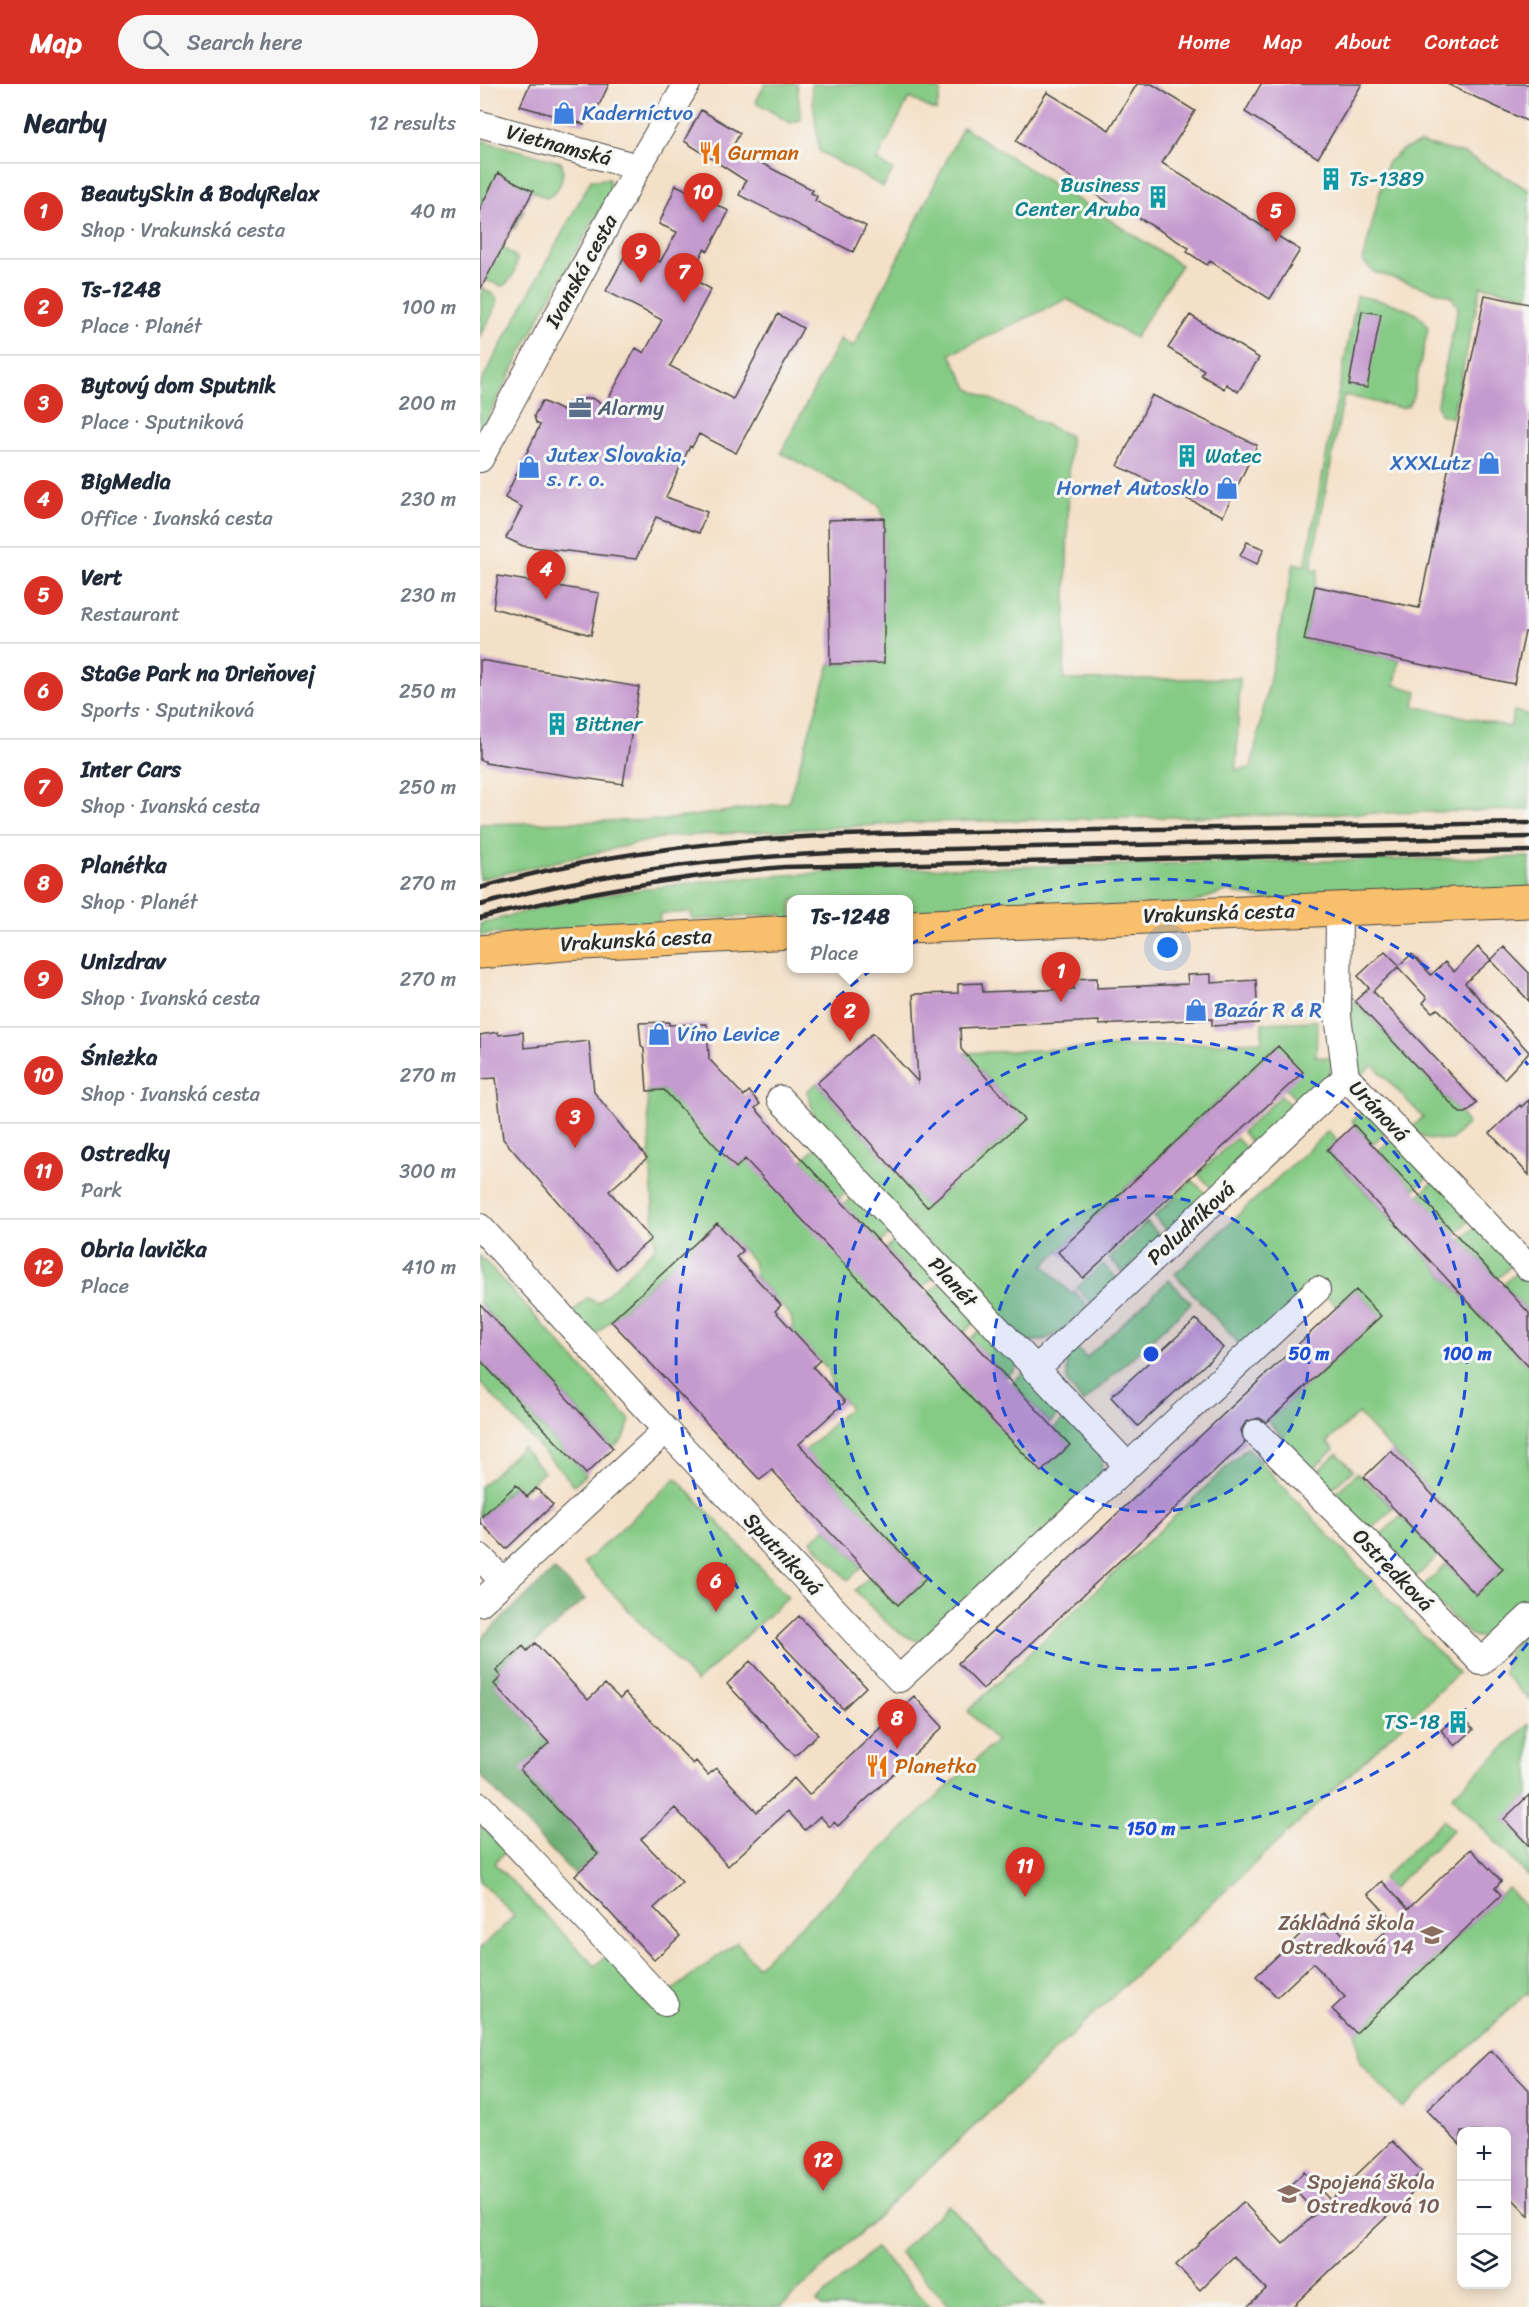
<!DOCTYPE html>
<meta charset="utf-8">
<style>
body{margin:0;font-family:Sriracha,sans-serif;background:#f6f6f7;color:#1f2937}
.controls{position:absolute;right:18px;bottom:18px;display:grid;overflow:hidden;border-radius:12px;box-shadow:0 3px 15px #0003}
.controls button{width:54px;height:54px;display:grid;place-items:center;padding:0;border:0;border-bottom:2px solid #e0e1e3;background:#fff;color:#1f2937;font:30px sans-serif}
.you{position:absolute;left:688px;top:864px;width:21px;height:21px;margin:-15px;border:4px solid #fff;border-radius:50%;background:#1a73e8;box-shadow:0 0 0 9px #1a73e833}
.badge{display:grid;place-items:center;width:39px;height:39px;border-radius:50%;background:#d93025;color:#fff;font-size:20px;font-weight:700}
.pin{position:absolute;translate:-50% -50px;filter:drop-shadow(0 2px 3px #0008)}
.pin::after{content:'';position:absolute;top:32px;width:21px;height:18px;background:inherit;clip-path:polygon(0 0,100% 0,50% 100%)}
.popup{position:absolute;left:307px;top:811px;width:126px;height:78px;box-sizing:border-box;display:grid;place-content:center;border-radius:12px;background:#fff;filter:drop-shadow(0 2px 4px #0005);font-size:20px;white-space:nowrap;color:#747a83}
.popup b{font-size:22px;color:#1f2937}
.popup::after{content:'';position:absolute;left:50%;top:100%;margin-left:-12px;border:12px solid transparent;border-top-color:#fff}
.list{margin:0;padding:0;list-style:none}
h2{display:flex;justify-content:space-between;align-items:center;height:78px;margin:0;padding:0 24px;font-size:26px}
h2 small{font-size:20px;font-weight:400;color:#747a83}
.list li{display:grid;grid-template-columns:39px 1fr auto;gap:18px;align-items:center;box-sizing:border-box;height:96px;padding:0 24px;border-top:2px solid #e0e1e3}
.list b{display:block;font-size:22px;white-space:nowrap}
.list p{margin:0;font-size:20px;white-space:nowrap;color:#747a83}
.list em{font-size:20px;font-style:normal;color:#747a83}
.icon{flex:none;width:33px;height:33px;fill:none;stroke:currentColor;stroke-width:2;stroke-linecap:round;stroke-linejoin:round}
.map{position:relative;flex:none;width:1049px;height:2223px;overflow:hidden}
header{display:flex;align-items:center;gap:36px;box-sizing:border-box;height:84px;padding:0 30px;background:#d93025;color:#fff}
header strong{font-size:28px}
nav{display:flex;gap:33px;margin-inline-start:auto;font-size:21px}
.search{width:420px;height:54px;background:#f6f6f7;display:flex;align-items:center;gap:15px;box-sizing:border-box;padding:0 21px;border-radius:33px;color:#747a83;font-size:22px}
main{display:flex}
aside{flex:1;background:#fff}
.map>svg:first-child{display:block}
.green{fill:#85ca85;stroke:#587a58;stroke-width:1.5}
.forest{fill:#6cae72;stroke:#4c6c4e;stroke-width:1.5}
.building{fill:#c59acf}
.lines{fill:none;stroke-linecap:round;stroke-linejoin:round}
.minor-casing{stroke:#494642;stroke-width:28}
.major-casing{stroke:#494642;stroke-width:35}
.minor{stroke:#fff;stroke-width:26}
.major{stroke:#f8bf6c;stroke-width:33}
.rail{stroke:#2b2b2b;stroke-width:4.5}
.ring{fill:none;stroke:#1d4ed8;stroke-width:3;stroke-dasharray:10 8}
.labels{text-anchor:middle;stroke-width:6;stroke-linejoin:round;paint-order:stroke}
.shop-label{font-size:21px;fill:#366cbe;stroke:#f6f6f2;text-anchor:start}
.street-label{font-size:21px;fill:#2b2b2b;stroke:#f6f6f2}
.food-label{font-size:21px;fill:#c56008;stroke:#f6f6f2;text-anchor:start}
.culture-label{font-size:21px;fill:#0d838f;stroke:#f6f6f2;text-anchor:start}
.service-label{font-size:21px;fill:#4e5e75;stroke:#f6f6f2;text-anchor:start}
.education-label{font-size:21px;fill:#785e54;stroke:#f6f6f2;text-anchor:end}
.centre{fill:#1d4ed8;stroke:#f6f6f2;stroke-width:3}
.ring-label{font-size:18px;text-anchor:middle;font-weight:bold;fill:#1d4ed8;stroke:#f6f6f2;stroke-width:6;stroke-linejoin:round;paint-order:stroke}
</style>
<header>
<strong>Map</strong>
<div class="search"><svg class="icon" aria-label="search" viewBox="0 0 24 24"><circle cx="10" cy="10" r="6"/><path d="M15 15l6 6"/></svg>Search here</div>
<nav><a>Home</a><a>Map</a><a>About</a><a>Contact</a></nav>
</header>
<main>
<aside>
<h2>Nearby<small>12 results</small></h2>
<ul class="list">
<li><span class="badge">1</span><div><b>BeautySkin &amp; BodyRelax</b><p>Shop · Vrakunská cesta</p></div><em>40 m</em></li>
<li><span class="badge">2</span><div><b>Ts-1248</b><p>Place · Planét</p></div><em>100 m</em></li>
<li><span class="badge">3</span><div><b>Bytový dom Sputnik</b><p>Place · Sputniková</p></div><em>200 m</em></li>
<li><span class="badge">4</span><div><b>BigMedia</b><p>Office · Ivanská cesta</p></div><em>230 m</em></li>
<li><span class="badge">5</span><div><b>Vert</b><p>Restaurant</p></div><em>230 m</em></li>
<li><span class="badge">6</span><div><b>StaGe Park na Drieňovej</b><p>Sports · Sputniková</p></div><em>250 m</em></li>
<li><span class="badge">7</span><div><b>Inter Cars</b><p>Shop · Ivanská cesta</p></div><em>250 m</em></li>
<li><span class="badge">8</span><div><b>Planétka</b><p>Shop · Planét</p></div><em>270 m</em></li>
<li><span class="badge">9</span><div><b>Unizdrav</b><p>Shop · Ivanská cesta</p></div><em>270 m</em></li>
<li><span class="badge">10</span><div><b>Śnieżka</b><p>Shop · Ivanská cesta</p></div><em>270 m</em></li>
<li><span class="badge">11</span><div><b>Ostredky</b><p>Park</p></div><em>300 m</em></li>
<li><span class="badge">12</span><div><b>Obria lavička</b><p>Place</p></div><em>410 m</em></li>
</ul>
</aside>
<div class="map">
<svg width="1049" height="2223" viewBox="0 0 1049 2223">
<rect width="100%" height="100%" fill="#f6f6f2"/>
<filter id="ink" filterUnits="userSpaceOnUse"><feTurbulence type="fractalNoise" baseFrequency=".0167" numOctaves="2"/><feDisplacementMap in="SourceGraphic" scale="12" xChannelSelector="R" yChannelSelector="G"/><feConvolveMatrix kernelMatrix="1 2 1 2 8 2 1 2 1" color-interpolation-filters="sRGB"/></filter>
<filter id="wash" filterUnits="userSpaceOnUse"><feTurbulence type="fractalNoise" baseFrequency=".008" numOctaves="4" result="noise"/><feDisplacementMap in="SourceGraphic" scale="24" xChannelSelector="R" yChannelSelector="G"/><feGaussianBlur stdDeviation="1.35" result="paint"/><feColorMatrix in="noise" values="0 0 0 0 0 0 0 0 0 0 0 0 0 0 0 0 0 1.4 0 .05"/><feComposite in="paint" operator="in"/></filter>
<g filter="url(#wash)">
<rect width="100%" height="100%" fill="#f4e0c7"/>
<!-- green -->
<path class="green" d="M285,0h32l4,36 -11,3 -34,-21z
M331,0h117l13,7 -5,20 -27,-13 -32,63 16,9 -10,17 -64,-36z
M483,43l218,138 -46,73 -68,-39 -117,55 19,35 101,47 -6,244 176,-2 -4,92 15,-2 43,-205 11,3 52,-270c20,3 66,12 71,33l-16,71 -4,6 -7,2 -57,-13 -33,173 7,2 -14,70 95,20 -4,25 22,6 -3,15 96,21 4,-16 15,4v95l-599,12 -265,15 -185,42v-55l183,-4 125,-17 42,-139 53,-1 1,-145 -5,-13 -98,-52 59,-114 13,8 10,-19z
M0,56l81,22c5,13 -1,31 -15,36l-47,-24 -10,18 35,18 -10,19 -34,-16z
M940,59l45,11 64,36v106l-48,-10 -29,132 -12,-4 -3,-10 21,-97 -7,-11 -77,-24 -11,-11 24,-98 15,-13z
M129,95l2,11 -64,113 -67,130v-49l111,-204z
M0,151l24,13 13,10c-1,12 -4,23 -15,28l-17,-6z
M2,203l14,10 1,7 -17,34z
M1049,773v33l-264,10 -39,-9 -34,12 -283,13 -1,-16h-116l-1,21h-8l-1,-7 -90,6 -1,-8 -31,2v9l-180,12v-11c135,-41 278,-49 419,-55z
M875,917l108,115 4,8 -16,16 -23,-1 -18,-10 13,-12 -50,-52 -13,11 -9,-11v-56z
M837,937l-1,36 17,1c1,19 -20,35 -32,48l-16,-18 -8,-42 -233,219 27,29 3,-3 14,15c-17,16 -37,40 -63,34l-206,-208 -12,-41 10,-8 110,124 97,-87 -60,-67 298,-12v-18z
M203,1005l53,78 11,-10 294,314 29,-25 -16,-18 15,-14c19,22 41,36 30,66l-174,163c-31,-7 -48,-30 -70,-53l15,-14 28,29 28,-26 -121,-128 45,-44 -18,-19 -3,-18 -35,-37 -3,-17 -35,-38 -3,-17 -36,-38 -126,116 -22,-23 18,-18 11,5 57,-55 -8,-157z
M801,1012l15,15 -40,37 -14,-16z
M886,1023l21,23 -15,15 -20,-24z
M848,1047l9,10 -10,10 202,216v246c-18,11 -35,29 -57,23l-51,-48 25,-24 30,31 27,-26 -145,-155 -31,28 7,7 -21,20 -45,-48 113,-105 -25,-26 -19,17 -16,-16 -77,58 -69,-75z
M914,1053l36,38 -16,15 -36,-39z
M756,1054l15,15 -39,36 -14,-15z
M338,1062l36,39 -15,14 -37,-39z
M712,1096l14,14 -39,37 -13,-14z
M955,1096l36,39 -16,15 -36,-39z
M379,1107l36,38 -15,14 -36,-38z
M667,1138l14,15 -37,36 -15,-15z
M997,1141l36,39 -16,15 -36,-39z
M421,1151l36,39 -15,14 -36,-39z
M0,1172l150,164 -6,18 -11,10 -133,-144z
M623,1180l14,15 -26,24 -14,-15z
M1039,1186l10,11v32l-26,-28z
M463,1196l36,38 -15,15 -36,-39z
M689,1196l22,23 -108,100 -16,-21v-26l9,-9 10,11z
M505,1241l36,38 -15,14 -36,-38z
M0,1276l106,114 -12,11 -94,-103z
M547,1285l37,40 -14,14 -38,-40z
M42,1363l22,25 -22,20 -7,-7 -35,33v-31z
M767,1364l211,225 -677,634h-301v-358l34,-33 -34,-35v-56l26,26 -12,12 101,103 12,-11 43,52 87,-65 20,25 239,-226 -28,-30z
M857,1369l16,17 -23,21 -13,-19z
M877,1389l36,35 -25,24 -34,-37z
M196,1394l112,119 -92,85 -112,-119z
M921,1432l37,40 -25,24 -38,-40z
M346,1444l36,39 -14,13 -37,-39z
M1049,1543v73l-25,-26c1,-19 11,-33 25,-47z
M1049,1640v71l-25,24 25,27v31l-77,-81z
M963,1736l10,10 -61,59 -10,-10z
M1028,1804l21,23v85l-3,-2 -124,114 -42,-45 -4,-30z
M468,2121l96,100 -93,2 -52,-55z
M395,2164l56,59h-109l-5,-5z"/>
<!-- forest -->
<path class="forest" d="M74,1486l31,29 -58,52 -5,-5 -26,25 5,6 -7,7 55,59 -28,26 77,85 -23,21 -95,-100v-136z"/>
<g id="blocks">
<!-- building -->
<path class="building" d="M50,0h79l-16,34 -5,-2 -4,8 -64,-18z
M657,0h15l43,27 -33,52 138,87 -30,49 -60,-38 -3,4 -20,-13 2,-4 -58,-35 -2,3 -113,-75 31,-49 62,38z
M781,0h101l-44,74 -73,-46z
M967,0h82v38z
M221,26l39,23 -8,15 81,42 -2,3 6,3 -2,5 51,25 -13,26 -114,-57 7,-14 -62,-40z
M18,89l35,18 -53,99v-82z
M196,101l53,26 -21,40 -4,-2 -13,29 20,11 -41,77 63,33 45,-85 25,14 -67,125 -37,-19 -7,13 -2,-1 -24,51 41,15 -8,21 -43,-16 -20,42 -113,-13 -17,-8 16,-31 -17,-9 35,-73 -4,-2 -2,-7 8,-15 21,10 13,-11 15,-2 14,7 31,-57 8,5 18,-33 -56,-29 24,-45 30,16 17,-30 -18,-8z
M1005,211l44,9v329l-4,-1 -11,52 -210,-44 11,-54 104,22z
M882,227l19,3 -14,74 -18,-3z
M710,231l69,43 -21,34 -12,-8 -2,5 -23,-14 3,-5 -36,-22z
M672,311l105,50 -34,71 -105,-50z
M404,434v145l-54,1 -2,-144z
M767,458l17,7 -7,15 -17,-8z
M18,492l101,17 -8,42 -98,-27z
M0,576l159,27 -16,97 -138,-21v-2l-5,-1z
M998,863l13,13 -26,23 64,69 -25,27 -66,-70 -6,3 -9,-9 4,-5 -29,-31 -25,24 104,112 -11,10h-6l-105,-112 14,-13 -11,-12 27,-25 14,14 13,-11 19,21 14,-13 9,10z
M1024,863l25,26v28l-38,-41z
M731,890v9l45,-3 2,43 -46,3v-7l-113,6v-4l-139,7 1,21 63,71 -97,87 -110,-124 56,-50 45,49 -5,-88 45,-1v-9l24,-1 1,9 91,-3 -1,-10 24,-1v10l91,-4 -1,-9z
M189,938v3l38,-1 2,35 35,37 5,-5 11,13 -5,4 25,28 290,309 -29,27 -296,-313 -9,9 -72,-78 -17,1 -3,-42 -3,-4 -2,-22z
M18,948l1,3 24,-3 1,16 65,-7 5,51 53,66 -38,33 42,48 -35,30 -113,-130 -7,-61 -16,1v-44z
M798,962l25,26 -220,206 -25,-26z
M1049,1016v75l-39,-42 30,-28 1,2z
M874,1041l175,188v54l-202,-217z
M237,1139l26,28 -7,6 45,48 -6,6 45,49 -7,7 32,35 -46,42 127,135 -28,26 -126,-135 -12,10 -149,-159z
M876,1206l25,26 -114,106 -8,-4 -13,4 -5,8 4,13 -262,246 -25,-26z
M0,1220l133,144 -27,26 -106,-114z
M716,1235l27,29 -85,78 -27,-29z
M911,1367l112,118 -27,26 -112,-118z
M36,1401l11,12 9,-9 17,17 -47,44 -26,-27v-4z
M319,1532l67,71 -23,22 -67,-71z
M55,1559l53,57 17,-16 15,15 5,-6 68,71 3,-3 12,14 8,-7 41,44 37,-34 15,17 105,-99 29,31 -105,99 -4,-4 -4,5 -10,-11 -15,14 -17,-19 -60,55 -53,-58 -34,31 41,43 -28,26 26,28 -26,24 -79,-85 23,-21 -78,-85 29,-26 -55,-59 7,-7 -5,-6 27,-25 4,5z
M270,1577l68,73 -23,22 -68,-72z
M979,1630l14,16 -18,16 -14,-16z
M1049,1711v51l-25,-27z
M991,1765l30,32 -6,7 6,7 -145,138 -24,-24 13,-12 -32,-34 -36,34 -21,-21 67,-63 38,41 34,-31 -27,-29 7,-6 7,-7 26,28z
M1011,1966l38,40v126l-23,-24v-60h-45v14l-34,-36z
M912,2057l30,31 -9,8 6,6 -127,121h-45l19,-18 -32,-33 -34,34 -24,-25 67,-63 40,42 33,-31 -26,-28 8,-7 6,-6 26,28z"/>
</g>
</g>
<g filter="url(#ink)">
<use href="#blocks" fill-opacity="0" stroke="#494642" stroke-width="1.5"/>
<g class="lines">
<!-- minor casing -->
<g class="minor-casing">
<path id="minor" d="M0,40l158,43
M0,375l158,-292 49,-83
M859,824l-1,108 8,61 183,191
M300,1015l347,366
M0,1143l186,203 -186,173
M555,1286l311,-293
M186,1346l233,249 418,-389
M776,1349l111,109 114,120 48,-45
M0,1473l23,24
M0,1722l185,197"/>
</g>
<!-- major casing -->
<g class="major-casing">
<path id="major" d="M428,843l621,-26
M0,868l84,-8 228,-12"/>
</g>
<!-- minor -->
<use href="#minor" class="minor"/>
<!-- major -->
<use href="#major" class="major"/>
<!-- rail -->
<path class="rail" d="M0,804c184,-55 366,-54 556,-57 165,-2 329,-5 493,-8
M0,821c185,-52 361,-54 551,-58 166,-3 332,-7 498,-10
M0,834c101,-26 200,-42 304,-51l745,-16"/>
</g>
</g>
<!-- distance rings -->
<circle cx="671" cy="1270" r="158" fill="#1d4ed8" fill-opacity=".12"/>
<g class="ring">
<circle cx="671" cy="1270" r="158"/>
<circle cx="671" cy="1270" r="316"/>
<path d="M1048 1559A475 475 0 1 1 1048 981"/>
</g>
<!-- icons -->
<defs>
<g id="shop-bare" transform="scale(1.8)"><path d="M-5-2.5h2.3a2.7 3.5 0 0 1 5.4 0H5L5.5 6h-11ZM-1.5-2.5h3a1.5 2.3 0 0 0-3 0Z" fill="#3f7fe0" stroke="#f6f6f2" stroke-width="2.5" paint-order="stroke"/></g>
<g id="restaurant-bare" transform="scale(1.8)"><path d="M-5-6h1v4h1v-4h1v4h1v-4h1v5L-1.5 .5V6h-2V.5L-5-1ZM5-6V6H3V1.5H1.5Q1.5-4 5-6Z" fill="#e8710a" stroke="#f6f6f2" stroke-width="2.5" paint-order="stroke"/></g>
<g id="building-bare" transform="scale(1.8)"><path d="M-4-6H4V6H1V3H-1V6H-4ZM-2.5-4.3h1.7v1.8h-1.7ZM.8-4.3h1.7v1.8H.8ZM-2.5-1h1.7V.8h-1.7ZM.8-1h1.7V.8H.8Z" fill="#0f9aa8" stroke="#f6f6f2" stroke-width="2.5" paint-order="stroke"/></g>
<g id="office-bare" transform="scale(1.8)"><path d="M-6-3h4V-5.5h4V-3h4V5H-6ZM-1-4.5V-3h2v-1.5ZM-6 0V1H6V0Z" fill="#5c6f8a" stroke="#f6f6f2" stroke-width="2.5" paint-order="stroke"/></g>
<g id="school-bare" transform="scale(1.8)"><path d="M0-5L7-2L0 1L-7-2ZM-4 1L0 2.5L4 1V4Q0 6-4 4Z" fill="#8d6e63" stroke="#f6f6f2" stroke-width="2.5" paint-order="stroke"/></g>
</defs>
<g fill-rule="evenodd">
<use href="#shop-bare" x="84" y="29"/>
<use href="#restaurant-bare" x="230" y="69"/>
<use href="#building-bare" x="851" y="95"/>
<use href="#building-bare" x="678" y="113"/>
<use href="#office-bare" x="100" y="324"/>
<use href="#building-bare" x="707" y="372"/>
<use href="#shop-bare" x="1009" y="379"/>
<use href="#shop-bare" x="49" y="383"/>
<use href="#shop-bare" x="747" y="404"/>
<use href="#building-bare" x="77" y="640"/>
<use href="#shop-bare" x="716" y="926"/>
<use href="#shop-bare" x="179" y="950"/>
<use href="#building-bare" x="978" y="1638"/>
<use href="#restaurant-bare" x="397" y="1682"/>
<use href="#school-bare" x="952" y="1851"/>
<use href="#school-bare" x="809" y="2110"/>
</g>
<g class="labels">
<!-- shop labels -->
<g class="shop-label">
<text x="102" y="36">Kaderníctvo</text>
<text x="67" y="378">Jutex Slovakia,<tspan x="67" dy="24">s. r. o.</tspan></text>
<text x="991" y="386" text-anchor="end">XXXLutz</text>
<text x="729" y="411" text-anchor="end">Hornet Autosklo</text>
<text x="734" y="933">Bazár R &amp; R</text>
<text x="197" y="957">Víno Levice</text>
</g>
<!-- street labels -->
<g class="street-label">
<text transform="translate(79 61) rotate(15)" y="7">Vietnamská</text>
<text transform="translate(101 187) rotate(-61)" y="7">Ivanská cesta</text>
<text transform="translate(739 829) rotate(-2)" y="7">Vrakunská cesta</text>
<text transform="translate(156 856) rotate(-3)" y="7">Vrakunská cesta</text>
<text transform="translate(899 1027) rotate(46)" y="7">Uránová</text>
<text transform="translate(711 1139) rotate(-43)" y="7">Poludníková</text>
<text transform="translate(473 1198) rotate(47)" y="7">Planét</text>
<text transform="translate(303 1470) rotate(47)" y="7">Sputniková</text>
<text transform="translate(913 1486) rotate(46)" y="7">Ostredková</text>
</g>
<!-- food labels -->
<g class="food-label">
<text x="248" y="76">Gurman</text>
<text x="415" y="1689">Planetka</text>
</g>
<!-- culture labels -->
<g class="culture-label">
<text x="869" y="102">Ts-1389</text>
<text x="660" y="108" text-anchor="end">Business<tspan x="660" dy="24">Center Aruba</tspan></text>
<text x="725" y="379">Watec</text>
<text x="95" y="647">Bittner</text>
<text x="960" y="1645" text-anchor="end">TS-18</text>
</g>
<!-- service labels -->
<g class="service-label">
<text x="118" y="331">Alarmy</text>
</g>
<!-- education labels -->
<g class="education-label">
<text x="934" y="1846">Základná škola<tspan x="934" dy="24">Ostredková 14</tspan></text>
<text x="827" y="2105" text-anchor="start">Spojená škola<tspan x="827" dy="24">Ostredková 10</tspan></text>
</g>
</g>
<circle cx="671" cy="1270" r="9" class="centre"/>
<g class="ring-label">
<text x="829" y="1276">50 m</text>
<text x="987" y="1276">100 m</text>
<text x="671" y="1751">150 m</text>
</g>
</svg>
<div class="controls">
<button>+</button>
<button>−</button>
<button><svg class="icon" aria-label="layers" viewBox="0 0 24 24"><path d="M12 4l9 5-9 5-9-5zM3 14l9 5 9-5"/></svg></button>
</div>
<div class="you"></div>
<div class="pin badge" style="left:581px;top:918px">1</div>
<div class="pin badge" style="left:370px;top:958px">2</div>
<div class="popup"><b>Ts-1248</b>Place</div>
<div class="pin badge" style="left:95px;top:1064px">3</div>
<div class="pin badge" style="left:66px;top:516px">4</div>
<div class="pin badge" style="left:796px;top:158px">5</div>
<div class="pin badge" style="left:236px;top:1528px">6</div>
<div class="pin badge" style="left:204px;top:219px">7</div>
<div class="pin badge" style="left:417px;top:1665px">8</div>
<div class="pin badge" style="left:161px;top:199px">9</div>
<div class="pin badge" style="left:223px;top:139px">10</div>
<div class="pin badge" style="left:545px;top:1813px">11</div>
<div class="pin badge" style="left:343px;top:2107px">12</div>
</div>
</main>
